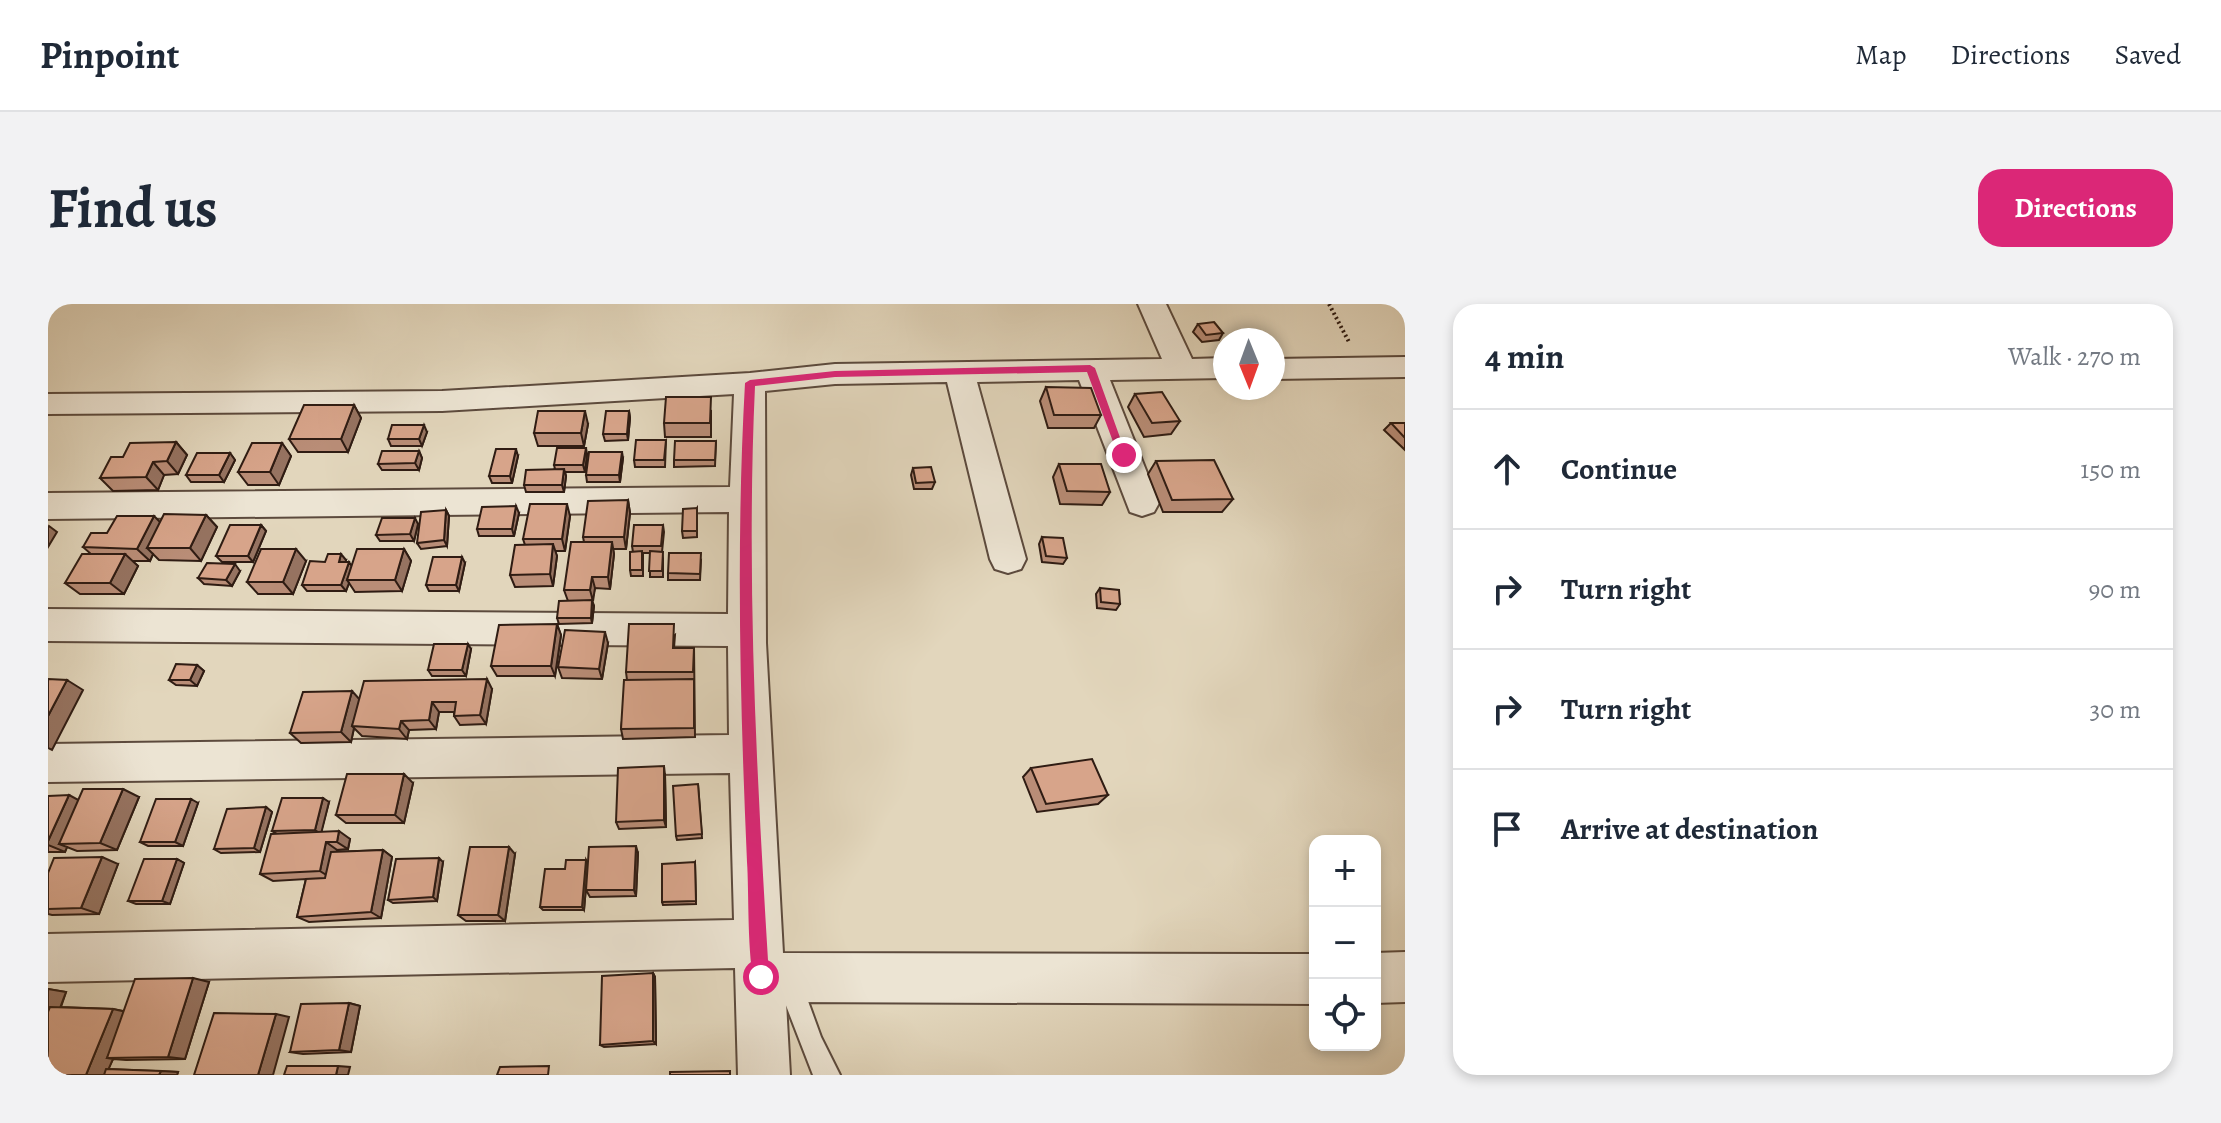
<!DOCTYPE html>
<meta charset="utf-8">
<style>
body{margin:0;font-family:Alegreya,serif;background:#f2f2f3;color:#1f2937}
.controls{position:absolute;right:24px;bottom:24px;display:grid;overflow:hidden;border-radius:16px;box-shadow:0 4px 12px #0003}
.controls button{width:72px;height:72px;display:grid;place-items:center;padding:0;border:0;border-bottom:2px solid #e0e1e3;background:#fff;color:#1f2937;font:40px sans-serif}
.compass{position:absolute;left:1165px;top:24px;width:72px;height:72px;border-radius:50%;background:#fff;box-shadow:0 4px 12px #0003;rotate:179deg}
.stop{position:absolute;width:24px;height:24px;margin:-18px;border:6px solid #db2777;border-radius:50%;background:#fff}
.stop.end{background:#db2777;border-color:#fff;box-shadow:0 2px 8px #0008}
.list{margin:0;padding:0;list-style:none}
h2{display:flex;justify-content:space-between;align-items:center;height:104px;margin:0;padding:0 32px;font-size:34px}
h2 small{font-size:26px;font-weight:400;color:#747a83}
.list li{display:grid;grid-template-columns:52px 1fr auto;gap:24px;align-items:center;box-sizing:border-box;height:120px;padding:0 32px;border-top:2px solid #e0e1e3}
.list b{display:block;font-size:30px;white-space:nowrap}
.list em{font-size:26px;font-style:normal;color:#747a83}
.icon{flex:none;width:44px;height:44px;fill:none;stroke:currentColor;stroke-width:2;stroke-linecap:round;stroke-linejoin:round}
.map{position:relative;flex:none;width:1357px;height:771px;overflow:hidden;border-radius:24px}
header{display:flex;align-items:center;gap:48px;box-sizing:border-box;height:112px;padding:0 40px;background:#fff;border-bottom:2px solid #e0e1e3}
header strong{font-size:38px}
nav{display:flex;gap:44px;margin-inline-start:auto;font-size:28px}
.intro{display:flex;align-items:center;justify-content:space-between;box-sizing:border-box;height:192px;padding:0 48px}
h1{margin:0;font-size:56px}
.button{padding:20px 36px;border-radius:24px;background:#db2777;color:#fff;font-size:28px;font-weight:700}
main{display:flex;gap:48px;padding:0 48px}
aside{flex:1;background:#fff;border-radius:24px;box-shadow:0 4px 12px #0003}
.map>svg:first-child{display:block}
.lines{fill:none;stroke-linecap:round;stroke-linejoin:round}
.lane-casing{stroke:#5c4a3d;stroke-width:4}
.street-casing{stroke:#5c4a3d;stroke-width:4}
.path{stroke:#2f1c13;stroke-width:4;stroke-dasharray:2 3;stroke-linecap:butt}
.lane{fill:#ece4d3;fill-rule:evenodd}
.street{fill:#ece4d3;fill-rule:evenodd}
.wall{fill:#b98d77;stroke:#2f1c13;stroke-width:2}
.shaded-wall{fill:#967361;stroke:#2f1c13;stroke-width:2}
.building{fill:#d7a48a;stroke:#2f1c13;stroke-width:2}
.route{fill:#db2777}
</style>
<header>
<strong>Pinpoint</strong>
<nav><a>Map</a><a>Directions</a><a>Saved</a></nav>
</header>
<div class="intro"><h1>Find us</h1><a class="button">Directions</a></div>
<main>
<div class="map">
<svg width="1357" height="771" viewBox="0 0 1357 771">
<rect width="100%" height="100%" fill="#e2d6bc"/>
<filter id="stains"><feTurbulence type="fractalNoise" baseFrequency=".0025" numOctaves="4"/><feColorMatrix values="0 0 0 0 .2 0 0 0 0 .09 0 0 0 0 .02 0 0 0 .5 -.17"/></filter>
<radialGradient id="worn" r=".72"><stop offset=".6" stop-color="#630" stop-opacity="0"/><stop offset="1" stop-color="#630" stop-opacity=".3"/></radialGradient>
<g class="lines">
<!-- lane casing -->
<g class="lane-casing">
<path id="lane" d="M739,661l9,3 25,69 19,38h-27l-38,-98 3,-9z"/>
</g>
<!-- street casing -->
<g class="street-casing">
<path id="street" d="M1090,0h28l26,55 33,-1v20l-115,2 49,123 -5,9 -12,4 -12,-4 -51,-132 -102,2 49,177 -5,10 -13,4 -13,-4 -5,-10 -43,-177 -112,2 -70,7 1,252 17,310 532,1v50l-529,-2 4,73h-52l-3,-107 -687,14v-48l686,-14 -4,-147 -682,9v-38l681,-9 -1,-89 -680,-5v-32l680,5 1,-102 -681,7v-26l682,-6 4,-93 -292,17 -394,3v-20l394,-3 308,-18 85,-9 327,-5z
M1357,53v20l-132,2v-20z
M1357,648v50l-30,1v-50z"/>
</g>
<!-- path -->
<path class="path" d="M1281,0l20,38"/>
<!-- lane -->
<use href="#lane" class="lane"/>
<!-- street -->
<use href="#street" class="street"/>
</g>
<!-- wall -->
<path class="wall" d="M1150,20l25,9 -4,7 -17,2 -9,-10z
M998,83l55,28 -7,13h-46l-8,-27z
M1087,90l45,27 -9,13 -27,3 -16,-30z
M306,101l7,13 -13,34h-50l-9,-13z
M581,107l1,7 -2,22 -23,1 -2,-7z
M663,107v26h-46l-1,-14z
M1343,119h14v27l-21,-20z
M540,120l-4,22h-46l-4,-13z
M379,128l-5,14h-31l-3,-7z
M618,136l-1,27h-30l-1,-7z
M668,137l-1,25 -41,1v-7z
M128,138l11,13 -9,19 -14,1 -6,15 -45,1 -13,-13 23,-21z
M234,139l9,13 -12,29h-31l-10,-13z
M371,147l3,7 -3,12h-37l-4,-6z
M182,149l5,7 -11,22h-33l-5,-7z
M539,150l-2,18h-20l1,4 -2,16h-38l-2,-7 31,-16 -1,-4z
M470,152l-6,27h-20l-3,-7z
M575,154l-3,24h-33l-1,-7z
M1108,157l77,38 -11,13h-59l-15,-38z
M1011,160l51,28 -8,13 -42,-1 -7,-27z
M865,164l22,14 -3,7h-18l-3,-14z
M580,196l2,13 -4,36h-13l1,5 -4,35 -15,-1 -3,13 2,5 -2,17 -33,1 -2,-6 11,-17 -4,-11 20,-48 -1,-5z
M649,204v29l-14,1 -1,-7z
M398,206l3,6 -2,30 -26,3 -4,-6z
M471,209l-5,23h-35l-2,-7z
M158,211l11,12 -16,34 -42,-1 -6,-6 -3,7h-18l6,5 -14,28h-44l-15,-11 26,-29 -8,-7 24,-14 53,-11z
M522,212l-5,35h-10l2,5 -4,30 -38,1 -5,-12 15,-30 -2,-6z
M370,220l-4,17h-34l-4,-6z
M213,221l5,6 -13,31h-31l-6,-6z
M615,221l1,7 -2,20 1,6v19h-13v-24h-7v23h-12l-1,-6 3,-18 -1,-6z
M994,233l25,21 -4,6 -21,-2 -3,-18z
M356,245l7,12 -9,30 -47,1 -6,-9 -3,8h-39l-5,-6 23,-23 21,-2 -1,2 6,3z
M653,256l-1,20h-32v-7z
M258,257l-13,33h-35l-11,-12z
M417,259l-6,28h-30l-3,-6z
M192,267l-8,15 -28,-2 -6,-6z
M1052,284l20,16 -4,6 -19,-2 -1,-14z
M509,320l4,11 -6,41h-58l-6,-10z
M627,331l-1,13h20l1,89 -72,2 -2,-10 6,-49 -1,-8z
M560,339l-6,36 -40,-1 -4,-11z
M423,345l-5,27h-34l-4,-6z
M149,361l7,6 -7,15 -21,-1 -7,-5z
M444,385l-6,35 -26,1 -6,-9v-4h-15l-3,17 -27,1 -2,9 -45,-3 -8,-8 -3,14 -50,1 -11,-10 69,-34z
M983,464l77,27 -10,9 -61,8 -14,-35z
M617,471l1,52 -47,2 -3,-7z
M365,479l-9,40h-58l-10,-8z
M650,480l4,54 -25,2 -1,-4z
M0,492l30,4 61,-3 -22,53 -40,1 -10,-4 -2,5h-17z
M281,498l-8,30 29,7 -2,10 -11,1 -1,2 47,-2 9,7 -11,61 -72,4 -12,-5 9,-38 -33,2 -13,-7 17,-40 -5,-3z
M150,499l-15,43h-35l-8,-4z
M218,503l6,5 -12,40 -39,1 -7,-4z
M590,549l-2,43 -46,1 -4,-7z
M467,550l-10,67h-39l-8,-6z
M129,555l7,4 -14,41h-34l-8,-3z
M538,556l2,4 -4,46h-41l-3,-3 25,-38z
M395,558l-6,39 -44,2 -5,-3z
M647,558l1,42 -33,1 -1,-3z
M70,560l-19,50 -47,1 -4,-1v-41z
M605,669l2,4 1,67 -52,3 -4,-2z
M161,678l-24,77 -59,1 -13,-1 -5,10 70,3 -1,3h-129v-86l18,3 -5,15 52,2 10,2z
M301,699l11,3 -9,46 -48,2 -13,-2z"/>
<!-- shaded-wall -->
<path class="shaded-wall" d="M306,101l7,13 -13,34 -7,-13z
M537,107l3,13 -4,22 -3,-13z
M581,107l1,7 -2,22 -1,-6z
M376,121l3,7 -5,14 -3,-7z
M128,138l11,13 -9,19 -11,-13z
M234,139l9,13 -12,29 -9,-13z
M538,144l1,6 -2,18 -2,-7z
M468,145l2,7 -6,27 -2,-7z
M371,147l3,7 -3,12 -4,-7z
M574,148l1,6 -3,24 -1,-7z
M182,149l5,7 -11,22 -5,-7z
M105,158l11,13 -6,15 -12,-13z
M516,165l2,7 -2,16 -2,-7z
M580,196l2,13 -4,36 -2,-12z
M519,200l3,12 -5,35 -3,-12z
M468,202l3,7 -5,23 -2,-7z
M398,206l3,6 -2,30 -3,-6z
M158,211l11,12 -16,34 -11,-13z
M106,212l12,12 -19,20 6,6 -3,7 -13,-12z
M367,214l3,6 -4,17 -4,-7z
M213,221l5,6 -13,31 -5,-6z
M1,222l8,6 -9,15v-19z
M564,238l2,12 -4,35 -2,-12z
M505,240l4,12 -4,30 -3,-12z
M248,245l10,12 -13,33 -10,-12z
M356,245l7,12 -9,30 -7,-11z
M77,250l13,12 -14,28 -14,-11z
M293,250l5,6 -3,8 -4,-6z
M414,253l3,6 -6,28 -3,-6z
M301,258l4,6 -6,12 2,3 -3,8 -5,-6z
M187,260l5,7 -8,15 -6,-6z
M544,273l3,11 -2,13 -3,-11z
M544,296l2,6 -2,17 -1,-5z
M509,320l4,11 -6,41 -4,-10z
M557,328l3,11 -6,36 -3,-10z
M420,340l3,5 -5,27 -4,-6z
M149,361l7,6 -7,15 -7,-6z
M439,375l5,10 -6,35 -6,-9z
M19,376l16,10 -31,60 -4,-2v-32z
M304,387l9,10 -9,25 2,2 -3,14 -10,-10z
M384,398l7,10 -3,17 -7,-9z
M353,417l8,9 -2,9 -8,-10z
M616,462l1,9 1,52 -2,-7z
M356,470l9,9 -9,40 -9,-8z
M75,485l16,8 -22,53 -17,-7z
M21,491l17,9 -27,40 8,3 -2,5 -17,-7v-4z
M275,494l6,4 -8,32 -6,-4z
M143,495l7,4 -15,43 -8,-4z
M218,503l6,5 -12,40 -6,-4z
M291,527l11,8 -2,10 -11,-7z
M278,538l11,8 -6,28 -11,-7z
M588,542l2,7 -2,43 -2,-6z
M461,543l6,7 -10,67 -7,-6z
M335,546l9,7 -11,61 -10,-6z
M54,553l16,7 -19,50 -18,-6z
M391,554l4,4 -6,39 -4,-4z
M129,555l7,4 -14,41 -8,-3z
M538,556l2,4 -4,46 -2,-3z
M605,669l2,4 1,67 -3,-3z
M145,674l16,4 -24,77 -17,-2z
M0,685l18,3 -18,48z
M301,699l11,3 -9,46 -12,-2z
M65,705l18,4 -24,45 6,1 -7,16h-20z
M228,710l13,3 -16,58h-15z
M290,762l12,1 -2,8h-12z
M113,767l17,1 -1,3h-18z"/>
<!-- building -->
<path class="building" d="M1166,18l9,11 -17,2 -8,-11z
M998,83l45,1 10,27h-47z
M1114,88l18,29 -28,2 -17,-29z
M618,93h45l-1,26h-46z
M256,101h50l-13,34h-52z
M490,107h47l-4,22h-47z
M558,107h23l-2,23h-24z
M1343,119h14v15z
M344,121h32l-5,14h-31z
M588,136h30l-2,20h-30z
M627,137h41l-1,19h-41z
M128,138l-9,19 -14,1 -7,15 -46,1 11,-21h12l7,-14z
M204,139h30l-12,29h-32z
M509,144h29l-3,17h-29z
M448,145h20l-6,27h-21z
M334,147h37l-4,12 -37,1z
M541,148h33l-3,23h-33z
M149,149h33l-11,22h-33z
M1166,156l19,39 -61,1 -16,-39z
M1011,160h42l9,28 -43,-1z
M883,163l4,15 -19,1 -3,-15z
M516,165l-2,16h-38l2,-15z
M580,196l-4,37h-41l5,-36z
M482,200h37l-5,35h-39z
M468,202l-4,23h-35l5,-22z
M649,204v23h-15l1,-22z
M398,206l-2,30 -27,3 4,-31z
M116,210l42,1 -16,33h-43z
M69,212h37l-17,33 -54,-2 8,-14h16z
M334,214h33l-5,16 -34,1z
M182,221h31l-13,31h-32z
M586,221h29l-2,21h-29z
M994,233l21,1 4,20 -21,-2z
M523,238h41l-4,35h-16l-2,13h-26z
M505,240l-3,30 -40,1 5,-30z
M213,245h35l-13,33h-36z
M309,245h47l-9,31h-48z
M594,247v19h-12v-18z
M602,247l13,1 -1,19h-13z
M621,249h32l-1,21 -32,-1z
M34,250h43l-15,29h-45z
M280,250h13l-2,8h10l-8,23h-39l8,-24 15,1z
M385,253h29l-6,28h-30z
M159,259l28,1 -9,16 -28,-2z
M1052,284l19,2 1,14 -19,-2z
M544,296l-1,18h-34l2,-17z
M509,320l-6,42h-60l8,-41z
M581,320h45l-1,24h21l-1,24h-67z
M517,326l40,2 -6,37 -41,-2z
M386,340h34l-6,26h-34z
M128,360l21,1 -7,15h-21z
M0,375l19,1 -19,36z
M439,375l-7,36 -26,1 2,-14h-24l-3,18 -28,1 -2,8 -47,-3 12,-45z
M646,375v49l-73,1 3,-49z
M304,387l-11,41 -51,1 13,-41z
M1044,455l16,36 -62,9 -15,-36z
M616,462v54l-48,2 2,-54z
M299,470h57l-9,41h-59z
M650,480l4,50 -26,2 -3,-50z
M35,485h40l-23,54 -41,1z
M21,491l-21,46v-45z
M234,494h41l-8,32 -43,1z
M108,495h35l-16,43h-35z
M218,503l-12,41 -40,1 13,-40z
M291,527l-2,11h-11l-6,29 -60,3 11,-40z
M588,542l-2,44h-48l3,-43z
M422,543h39l-11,68h-40z
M335,546l-12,62 -74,5 9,-38 19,-1 6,-26z
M54,553l-21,51 -33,1v-36l6,-15z
M391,554l-6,39 -45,3 8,-41z
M96,555h33l-15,42h-34z
M518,556h20l-4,47h-42l5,-38h20z
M647,558l1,39 -34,1v-38z
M605,669v68l-53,4 2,-69z
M145,674l-25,79 -61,1 28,-79z
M301,699l-10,47 -49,2 11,-48z
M2,703l63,2 -27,66h-38v-63z
M166,709l62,1 -18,61h-64z
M239,762h51l-2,9h-52z
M501,762l-1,9h-51l3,-8z
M58,765l55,2 -2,4h-55z
M682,767v4h-60v-3z"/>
<!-- route -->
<path class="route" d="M1042,61l5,3 32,89 -9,-2 -31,-83 -252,5 -80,9c-9,197 2,394 14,591l-2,6h-12c-8,-21 -6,-95 -8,-121 -7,-160 -11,-319 -2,-479l5,-3 85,-9z"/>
<rect width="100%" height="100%" filter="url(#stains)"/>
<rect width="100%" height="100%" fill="url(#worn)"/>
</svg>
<div class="controls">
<button>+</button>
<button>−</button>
<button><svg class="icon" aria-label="locate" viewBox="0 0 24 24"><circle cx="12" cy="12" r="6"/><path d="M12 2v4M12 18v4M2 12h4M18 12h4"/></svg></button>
</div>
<svg class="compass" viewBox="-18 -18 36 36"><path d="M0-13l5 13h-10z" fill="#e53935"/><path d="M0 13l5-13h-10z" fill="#747a83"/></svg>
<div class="stop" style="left:713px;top:673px"></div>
<div class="stop end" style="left:1076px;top:151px"></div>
</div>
<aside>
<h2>4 min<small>Walk · 270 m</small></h2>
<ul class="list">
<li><svg class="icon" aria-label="ahead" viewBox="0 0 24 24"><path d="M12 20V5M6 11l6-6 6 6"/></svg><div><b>Continue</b></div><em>150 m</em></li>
<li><svg class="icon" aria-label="right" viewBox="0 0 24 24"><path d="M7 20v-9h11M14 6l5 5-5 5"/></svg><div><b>Turn right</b></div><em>90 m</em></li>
<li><svg class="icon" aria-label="right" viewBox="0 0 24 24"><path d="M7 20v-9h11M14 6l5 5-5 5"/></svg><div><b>Turn right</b></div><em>30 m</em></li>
<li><svg class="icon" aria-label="arrive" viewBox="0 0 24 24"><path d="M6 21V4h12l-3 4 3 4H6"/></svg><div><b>Arrive at destination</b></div></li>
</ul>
</aside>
</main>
